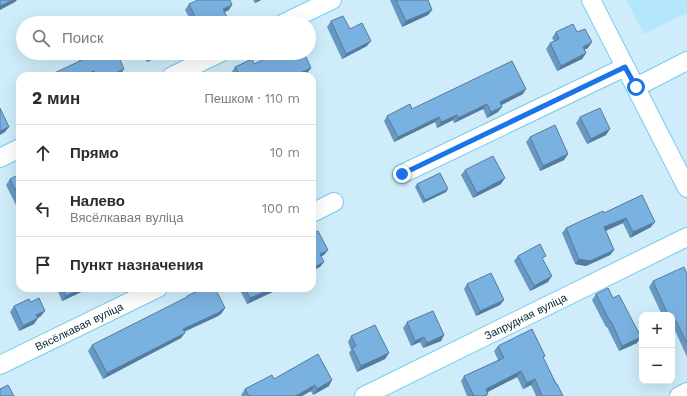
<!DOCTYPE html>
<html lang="ru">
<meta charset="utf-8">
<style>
body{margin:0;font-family:"Work Sans",sans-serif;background:#f2f2f3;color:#2b2b33}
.controls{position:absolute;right:12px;bottom:12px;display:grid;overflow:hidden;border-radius:8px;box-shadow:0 4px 16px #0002}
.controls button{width:36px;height:36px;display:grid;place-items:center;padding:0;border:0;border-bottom:1px solid #e1e1e2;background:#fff;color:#2b2b33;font:20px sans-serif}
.stop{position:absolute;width:12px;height:12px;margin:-9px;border:3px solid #1a73e8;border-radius:50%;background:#fff}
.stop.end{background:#1a73e8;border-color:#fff;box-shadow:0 1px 4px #0008}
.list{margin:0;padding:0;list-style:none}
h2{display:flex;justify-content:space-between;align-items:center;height:52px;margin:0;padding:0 16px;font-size:17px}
h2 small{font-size:13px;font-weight:400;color:#7c7c81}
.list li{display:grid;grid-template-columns:26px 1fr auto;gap:12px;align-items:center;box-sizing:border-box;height:56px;padding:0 16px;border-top:1px solid #e1e1e2}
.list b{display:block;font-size:15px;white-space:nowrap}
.list p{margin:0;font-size:13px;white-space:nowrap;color:#7c7c81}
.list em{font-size:13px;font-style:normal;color:#7c7c81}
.icon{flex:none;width:22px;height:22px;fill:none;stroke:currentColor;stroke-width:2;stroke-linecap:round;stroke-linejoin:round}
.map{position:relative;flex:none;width:687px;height:396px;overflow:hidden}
.search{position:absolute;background:#fff;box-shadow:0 4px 16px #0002;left:16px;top:16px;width:300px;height:44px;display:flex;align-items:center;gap:10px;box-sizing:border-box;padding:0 14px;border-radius:22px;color:#7c7c81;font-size:15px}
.panel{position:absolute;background:#fff;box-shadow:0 4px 16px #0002;left:16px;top:72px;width:300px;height:220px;border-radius:12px}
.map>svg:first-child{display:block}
.built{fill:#b4e7fc}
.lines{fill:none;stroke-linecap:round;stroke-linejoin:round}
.minor-casing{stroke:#7bcbeb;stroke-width:20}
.minor{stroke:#fff;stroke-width:18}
.wall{fill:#6898c1}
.shaded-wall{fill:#557c9d}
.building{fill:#79b1e0;stroke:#557c9d}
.route{stroke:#1a73e8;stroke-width:5}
.labels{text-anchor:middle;stroke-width:3;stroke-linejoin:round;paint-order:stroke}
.street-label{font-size:11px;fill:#022531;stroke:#e8f7fd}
</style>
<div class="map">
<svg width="687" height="396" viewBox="0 0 687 396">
<rect width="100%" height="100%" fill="#ceecf9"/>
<!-- built -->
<path class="built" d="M626,0h61v13l-43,21z"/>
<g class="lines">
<!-- minor casing -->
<g class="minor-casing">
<g id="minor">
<path d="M591,0l96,188"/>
<path d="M284,23l48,-23"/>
<path d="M172,76l48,-23"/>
<path d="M636,87l51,-26"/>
<path d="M0,158l20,-10"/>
<path d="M402,174l223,-107"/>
<path d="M312,213l22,-11"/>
<path id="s1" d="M0,365l158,-77"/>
<path id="s2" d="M364,396l323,-159"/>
<path d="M679,396l8,-4"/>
</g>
</g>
<!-- minor -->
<use href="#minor" class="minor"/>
</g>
<!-- wall -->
<path class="wall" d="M253,0h8l-6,3z
M390,0h38l4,10 -4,5 -26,12z
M189,4l40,6 -5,2 4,7 -3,4h-33l-7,-13z
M331,21l36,25 -25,13 -15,-32z
M556,32h21l11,16 -4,2 2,3 -4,6 -25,12 -11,-22 4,-6 4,-2 -2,-3z
M143,53h23l-19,9z
M81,58l40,16 -4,2h-69l30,-14z
M254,64l57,4 -4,5 -6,3h-68l-2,-3 4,-6z
M523,94l-22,11 -3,7 -11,6 -4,-9 -29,14 -1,-3 -16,8 -2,-6 -41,20 -10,-21 3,-5 25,-7z
M580,117l26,18 -19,9 -11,-21z
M530,137l38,17 -4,6 -24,11 -14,-29z
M465,170l36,14 -28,14 -12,-23z
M20,174v37h-1l-13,-26 4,-6z
M417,184l29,8 -23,11 -8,-16z
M642,195l9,32 -21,11 -7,-15 -17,8 8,19 -4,5 -24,11 -11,-2 -13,-31 4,-5 38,-15z
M518,256l30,26 -18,9 -16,-30z
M687,274v83l-14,-31 -1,-11h-10l-13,-28 4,-6z
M467,284l37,16 -4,5 -24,11 -12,-27z
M50,288h40l-28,13 -5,-12 -5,3z
M239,288h42l-34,16z
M596,294l17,4 24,45 -18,8 -12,-24h-1l-14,-27z
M187,296l38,12 -4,6 -3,2 -2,1 -32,15 -3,6 -78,41 -15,-28 4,-6 93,-46z
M31,302l10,14 -3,2 -4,6 -15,7 -9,-19 4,-6z
M407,322l37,13 -3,6 -18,7 -3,-6 -9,4 -8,-18z
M351,336l38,17 -4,6 -28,13 -8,-19 2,-3 -3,-8z
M498,346l45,12 20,38h-27l-5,-11 -8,4 -6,-12 -30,15v4h-20l-6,-15 3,-5 34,-16 -4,-9z
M274,379l55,7 -16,9 -2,-4 -9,5h-60l-1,-1 4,-6z"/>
<!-- shaded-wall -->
<path class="shaded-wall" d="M13,0h4l-2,2 -15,8v-4z
M257,0h4l-6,3z
M232,5l-3,5 -10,5 4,-6z
M432,10l-4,5 -26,12 4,-6z
M228,19l-3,4h-5z
M371,41l-4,5 -25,13 4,-5z
M592,42l-4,6 -9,4 4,-5z
M158,53h8l-19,9 4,-6z
M586,53l-4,6 -25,12 4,-5z
M311,68l-4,5 -6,3h-8z
M124,69l-3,5 -4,2h-8z
M94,71l-4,5h-8z
M526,89l-3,5 -27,14 4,-6z
M487,104l-4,5 -29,14 4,-5z
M502,107l-4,5 -11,6 4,-6z
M457,115l-4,5 -16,8 4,-6z
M439,117l-4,5 -41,20 4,-5z
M9,127l-4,5 -5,3v-4z
M610,129l-4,6 -19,9 4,-5z
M568,154l-4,6 -24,11 3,-5z
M505,178l-4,6 -28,14 4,-5z
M448,189l-2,3 -23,11 2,-3z
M626,218l-3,5 -23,10 4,-6z
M655,222l-4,5 -21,11 3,-6z
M328,250l-4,5 -8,4 4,-5z
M614,250l-4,5 -24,11 -11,-2 4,-5z
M324,262l-4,5 -8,4v-3z
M552,276l-4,6 -18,9 4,-5z
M55,288h3l-1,1 -5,3z
M82,288h8l-28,13 4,-5z
M273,288h8l-34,16 3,-6z
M504,300l-4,5 -24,11 4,-5z
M225,308l-4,6 -3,2 -2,1 -37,17 4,-5z
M45,311l-4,5 -8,5 3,-6z
M38,318l-4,6 -15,7 4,-5z
M676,321l-3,5h-1v-3z
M185,333l-4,5 -78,41 4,-6z
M444,335l-3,6 -18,7 4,-5z
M424,337l-4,5 -9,4 4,-5z
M641,337l-4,6 -18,8 3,-5z
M389,353l-4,6 -28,13 4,-6z
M521,371l-4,6 -35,18 4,-6z
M535,379l-4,6 -8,4 4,-6z
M332,380l-3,6 -16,9 4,-6z
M315,385l-4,6 -9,5h-6z"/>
<!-- building -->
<path class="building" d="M0,0h13l-13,6z
M198,0h32l2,5 -9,4 5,10 -8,4h-22l-9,-19z
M396,0h32l4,10 -26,11z
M343,16l7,13 12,-6 9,18 -25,13 -15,-33z
M162,19l2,4h-10z
M573,24l4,8 8,-3 7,13 -9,5 3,6 -25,13 -11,-23 9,-4 -3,-7z
M92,53h25l7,16 -15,7h-13l-2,-5 -12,5h-34l34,-16 -1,-2z
M150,53h8l-7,3z
M277,53h27l7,15 -18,8h-58l4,-2 -4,-7 17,-8 2,5z
M512,61l14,28 -26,13 2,5 -11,5 -4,-8 -29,14 -1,-3 -16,7 -2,-5 -41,20 -11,-21 23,-12 2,5z
M0,108l9,19 -9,4z
M600,108l10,21 -19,10 -11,-22z
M555,125l13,29 -25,12 -13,-29z
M493,156l12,22 -28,15 -12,-23z
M440,173l8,16 -23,11 -8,-16z
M20,174v25l-10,-20z
M642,195l13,27 -22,10 -7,-14 -22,9 10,23 -24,11 -11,-2 -13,-31 37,-17 1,2z
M318,231l10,19 -8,4 4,8 -12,6v-34z
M540,244l6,12 -4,2 10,18 -18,10 -16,-30z
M684,267l3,7v69l-11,-22 -4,2v-8h-4l-15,-34z
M491,273l13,27 -24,11 -13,-27z
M63,288h19l-16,8z
M205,288h10l10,20 -5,3v1l-37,17 2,4 -78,40 -15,-28 95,-48v-1z
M245,288h28l-23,10z
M608,288l5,10 6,-3 22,42 -19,9 -11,-25 -1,1 -14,-28z
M39,298l6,13 -9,4 2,3 -15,8 -9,-20 15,-7 2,3z
M433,311l11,24 -17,8 -3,-6 -9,4 -8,-19z
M375,325l14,28 -28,13 -9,-18 4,-2 -5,-10z
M532,329l13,27 -2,1 13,27h1l6,12h-21l-7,-17 -8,4 -6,-12 -35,18 2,5 -4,2h-10l-10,-20 40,-18 -6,-12z
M318,354l14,26 -15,9 -2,-4 -19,11h-47l-4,-7 27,-14 2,4z
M8,385l6,11h-14v-7z"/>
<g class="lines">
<!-- route -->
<path class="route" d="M402,174l223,-107 11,20"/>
</g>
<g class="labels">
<!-- street labels -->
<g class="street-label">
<text dy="4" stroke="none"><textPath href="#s2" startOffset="180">Запрудная вуліца</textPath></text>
<text dy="4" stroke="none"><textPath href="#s1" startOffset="88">Вясёлкавая вуліца</textPath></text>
</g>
</g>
</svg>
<div class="controls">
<button>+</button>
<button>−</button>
</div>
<div class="stop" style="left:636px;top:87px"></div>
<div class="stop end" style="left:402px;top:174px"></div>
<div class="search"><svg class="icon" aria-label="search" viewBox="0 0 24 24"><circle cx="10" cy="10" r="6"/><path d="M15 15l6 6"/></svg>Поиск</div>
<section class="panel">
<h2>2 мин<small>Пешком · 110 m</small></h2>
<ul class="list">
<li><svg class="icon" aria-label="ahead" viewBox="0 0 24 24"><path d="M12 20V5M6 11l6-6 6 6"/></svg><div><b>Прямо</b></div><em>10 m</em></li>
<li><svg class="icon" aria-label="left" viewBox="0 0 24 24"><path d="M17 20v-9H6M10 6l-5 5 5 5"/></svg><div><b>Налево</b><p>Вясёлкавая вуліца</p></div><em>100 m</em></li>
<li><svg class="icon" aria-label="arrive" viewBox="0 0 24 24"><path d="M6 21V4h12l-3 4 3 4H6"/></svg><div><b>Пункт назначения</b></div></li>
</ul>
</section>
</div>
